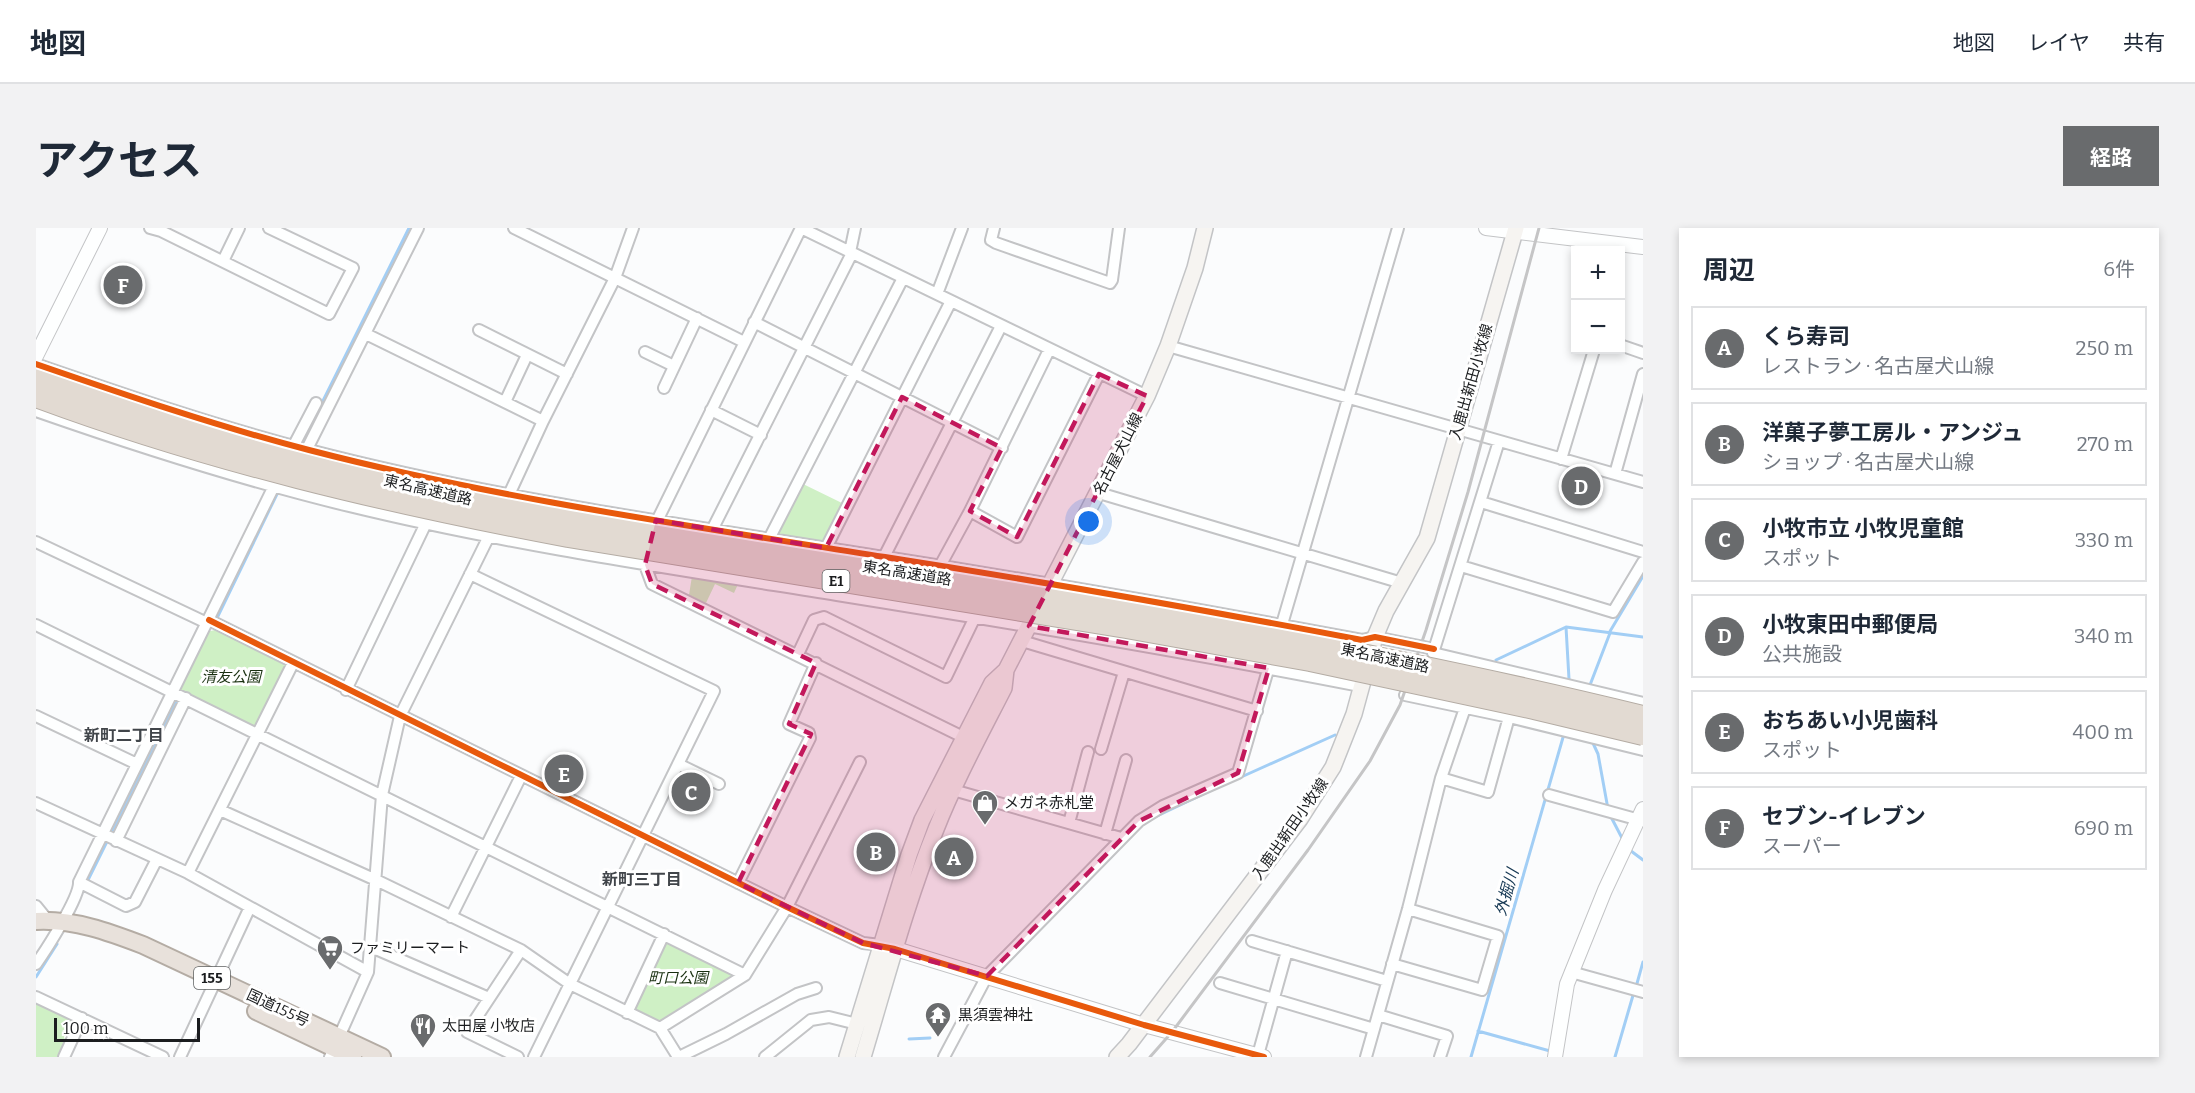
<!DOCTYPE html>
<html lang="ja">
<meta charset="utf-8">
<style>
body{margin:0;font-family:Bitter,"Noto Sans JP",serif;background:#f2f2f3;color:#1f2937}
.controls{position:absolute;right:18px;top:18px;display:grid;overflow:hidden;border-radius:0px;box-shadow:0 3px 9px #0003}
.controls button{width:54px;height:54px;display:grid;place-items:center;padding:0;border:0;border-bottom:2px solid #e0e1e3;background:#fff;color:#1f2937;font:30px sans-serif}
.scale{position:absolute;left:18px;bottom:15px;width:146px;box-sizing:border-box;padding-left:6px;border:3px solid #1b1d1f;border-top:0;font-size:16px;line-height:21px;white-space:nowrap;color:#1b1d1f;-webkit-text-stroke:4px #fff;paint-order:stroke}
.you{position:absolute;left:1053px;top:294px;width:21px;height:21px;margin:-15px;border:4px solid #fff;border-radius:50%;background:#1a73e8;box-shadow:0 0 0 9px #1a73e833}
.badge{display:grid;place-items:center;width:39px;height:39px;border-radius:50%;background:#696b6d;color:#fff;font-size:20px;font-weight:700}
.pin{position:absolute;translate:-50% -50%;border:3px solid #fff;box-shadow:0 2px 6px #0006}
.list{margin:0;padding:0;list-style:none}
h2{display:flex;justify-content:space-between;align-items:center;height:78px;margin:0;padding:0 24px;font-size:26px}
h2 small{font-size:20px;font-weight:400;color:#747a83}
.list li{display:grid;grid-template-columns:39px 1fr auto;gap:18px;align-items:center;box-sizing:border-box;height:84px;margin:0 12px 12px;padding:0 12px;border:2px solid #e0e1e3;border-radius:0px}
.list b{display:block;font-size:22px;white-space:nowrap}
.list p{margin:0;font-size:20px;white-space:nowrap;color:#747a83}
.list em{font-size:20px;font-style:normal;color:#747a83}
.map{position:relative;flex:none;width:1607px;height:829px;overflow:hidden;border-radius:0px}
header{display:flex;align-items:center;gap:36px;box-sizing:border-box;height:84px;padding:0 30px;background:#fff;border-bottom:2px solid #e0e1e3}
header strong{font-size:28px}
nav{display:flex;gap:33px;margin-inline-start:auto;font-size:21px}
.intro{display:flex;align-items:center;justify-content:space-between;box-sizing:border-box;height:144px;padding:0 36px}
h1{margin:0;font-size:42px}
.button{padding:15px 27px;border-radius:0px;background:#696b6d;color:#fff;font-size:21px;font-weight:700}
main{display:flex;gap:36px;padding:0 36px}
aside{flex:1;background:#fff;border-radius:0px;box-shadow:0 3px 9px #0003}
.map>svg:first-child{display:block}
.green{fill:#cff0c5}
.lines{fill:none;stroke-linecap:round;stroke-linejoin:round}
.stream{stroke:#a2cef5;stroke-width:3}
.minor-casing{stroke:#c3c4c6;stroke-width:14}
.tertiary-casing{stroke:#c3c4c6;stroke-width:16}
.secondary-casing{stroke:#c3c4c6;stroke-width:18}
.trunk-casing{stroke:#b4aca4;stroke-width:20}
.minor{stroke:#feffff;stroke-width:10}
.tertiary{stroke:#feffff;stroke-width:14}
.secondary{stroke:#f6f4f1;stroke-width:15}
.trunk{stroke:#e8e1db;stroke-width:16}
.rail{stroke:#c5c5c6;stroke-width:3}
.motorway-bridge-casing{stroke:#b4aca4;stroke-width:22;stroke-linecap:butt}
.motorway-bridge{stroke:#e2dad2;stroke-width:20}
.cycleway-casing{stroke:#fff;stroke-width:10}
.cycleway{stroke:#e8590c;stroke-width:6}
.marked{fill:#c2185b;fill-opacity:0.2;stroke:#c2185b;stroke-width:4.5;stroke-dasharray:12 8;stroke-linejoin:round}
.labels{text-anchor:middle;stroke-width:6;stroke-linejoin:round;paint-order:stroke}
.shield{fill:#fff;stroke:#5f6162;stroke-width:1.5}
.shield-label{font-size:14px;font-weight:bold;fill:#1b1d1f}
.street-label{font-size:15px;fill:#1b1d1f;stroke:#fff}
.park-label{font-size:15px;font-style:italic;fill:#193010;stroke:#fff}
.poi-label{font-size:15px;fill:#1b1d1f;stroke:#fff;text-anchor:start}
.neighbourhood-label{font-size:16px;font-weight:bold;fill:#41454a;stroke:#fff}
.water-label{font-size:16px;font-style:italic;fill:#173954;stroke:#fff}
</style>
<header>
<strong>地図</strong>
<nav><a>地図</a><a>レイヤ</a><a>共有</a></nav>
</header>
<div class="intro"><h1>アクセス</h1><a class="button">経路</a></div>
<main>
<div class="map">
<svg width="1607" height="829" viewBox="0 0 1607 829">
<rect width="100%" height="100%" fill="#fbfcfd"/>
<!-- green -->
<path class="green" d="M765,255l43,21 -19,37 -49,-7z
M656,348l47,6 -5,11 -19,-9 -9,19 -17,-8z
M179,402l70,35 2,4 -32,58 -77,-37 28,-58z
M632,714l64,32v4l-72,44c-8,0 -24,-8 -28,-15l31,-64z
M0,774l38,18 2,4 -16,33h-24z"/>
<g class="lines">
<!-- stream -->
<path class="stream" d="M266,215l107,-215
M181,390l61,-126
M1530,399l3,52
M1573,405l34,-57
M1460,432l70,-33 77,10
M1554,457l20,-52
M1556,513l6,13 10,55
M1203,550l96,-43
M1574,587l13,25
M1119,589l61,-29
M1595,623l12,9
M1066,638l10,-10
M50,656l91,-184
M0,749l21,-33
M1600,759l7,-25
M1442,803l72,20
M873,811l21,-1
M1435,829l93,-323
M1579,829l19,-65"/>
<!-- minor casing -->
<g class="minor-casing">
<path id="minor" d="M114,0l11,3 168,83 24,-46 -84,-40
M478,0l230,114
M765,0l346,168
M958,0l-3,12 5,3 114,40 2,-3 7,-52
M814,24l5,-24
M187,33l16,-33
M901,66l25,-66
M718,94l248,126
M443,102l88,44
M330,106l177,87
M1584,117l23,8
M1132,118l475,136
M609,124l29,14
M0,136c90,31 180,62 273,86 189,49 383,76 576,107 160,25 319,53 477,83l13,-3 59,12
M628,160l33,-70
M469,174l22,-47
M675,182l50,25
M0,183c103,36 206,69 313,95 160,39 325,63 488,89 175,28 350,57 523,91
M1463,213l-66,212 210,50
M258,217l22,-42
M271,221l111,-221
M1525,231l33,-109
M1579,246l28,-100
M1063,265l303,90
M471,271l36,-78 72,-143 18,-50
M1445,274l162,50
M934,283l47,26 82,-163
M618,299l147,-299
M676,302l140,-277
M733,311l134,-261
M0,314l171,81
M790,320l125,-247
M848,329l117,-231
M610,331l-1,6 7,19 311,153
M904,338l30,-55 79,-161
M1425,338l152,46 30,-50
M434,346l244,117 -180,366
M173,392l578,287 76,36 18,2
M0,397l709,350
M1244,403l118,-403
M986,413l235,70
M762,426l16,-34 10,-3 122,60 29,-60
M310,462l80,-167
M1369,467l104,22 134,33
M0,488l101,48
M1065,521l23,-77
M642,536l41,20
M1405,550l47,14 21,-75
M917,562l168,48
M1513,567l94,26
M0,575l152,70 180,99
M184,582l156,70 145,70 49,34 90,44 85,-53 42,-68 73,-145
M1033,595l19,-71
M1069,606l21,-74
M80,613l70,-143
M152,645l105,-210
M43,654l47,24 9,-4 22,-43
M702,655l72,-145 -1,-5 -20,-9 27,-61
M0,678l13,16
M415,689l70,-141
M1216,713l135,40
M334,721l8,1 111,48
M0,736c10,-14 44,-67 43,-82l195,-396
M1356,736l90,26 16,-54 -90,-27
M1535,744l72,20
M1184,755l154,46
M0,769l127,60
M591,785l37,-79
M1342,787l69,21 -7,21
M624,800l18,29
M1222,827l29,-104
M28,829l18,-39
M144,829l70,-150
M294,829l38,-85 14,-177 18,-79 91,-184
M482,829l-51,-25 54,-82
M643,829l47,-23 71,-40 19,-6
M729,829l46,-37 18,-3 28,7
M908,829l43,-81 152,-155 24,-15 75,-33 32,-110
M1330,829l42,-148 33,-131 24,-70"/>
</g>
<!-- tertiary casing -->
<g class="tertiary-casing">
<path id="tertiary" d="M1450,0l157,19
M0,128l64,-128
M850,718l258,79 120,32
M1519,829l12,-73 38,-94 38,-81"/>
</g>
<!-- secondary casing -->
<g class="secondary-casing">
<path id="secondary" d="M811,829l62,-202 13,-35 70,-137 14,-13
M827,829c23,-76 43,-154 73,-228 19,-48 44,-94 68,-141l2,-18 141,-274 21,-50 27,-78 10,-40
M1081,829l12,-13 171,-225 33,-52 21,-53 21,-77 11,-26 41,-73 89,-310"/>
</g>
<!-- trunk casing -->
<g class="trunk-casing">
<path id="trunk" d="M0,693c38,-2 73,11 107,24l239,112
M220,783l97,46"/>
</g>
<!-- minor -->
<use href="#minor" class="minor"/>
<!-- tertiary -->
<use href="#tertiary" class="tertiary"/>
<!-- secondary -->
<use href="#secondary" class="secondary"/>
<!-- trunk -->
<use href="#trunk" class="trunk"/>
<!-- rail -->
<path class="rail" d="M1114,829l22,-25 136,-182 62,-89 30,-56 26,-75 42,-138 71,-264"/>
<!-- motorway-bridge casing -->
<g class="motorway-bridge-casing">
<path id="motorway-bridge" d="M0,149c147,56 299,95 453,127 116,23 234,39 351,58 269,44 538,89 803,154
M0,169c172,64 351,106 532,140l558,91 184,33 224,48 109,26"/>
</g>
<!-- motorway-bridge -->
<use href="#motorway-bridge" class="motorway-bridge"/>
<!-- cycleway casing -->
<g class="cycleway-casing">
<path id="cycleway" d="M0,136c90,31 180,62 273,86 189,49 383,76 576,107 160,25 319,53 477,83l13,-3 59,12
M173,392l578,287 76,36 32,6 249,76 120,32"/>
</g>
<!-- cycleway -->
<use href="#cycleway" class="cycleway"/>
</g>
<!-- marked area -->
<path class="marked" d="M1063,146l48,22 -118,230 240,42 -31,105 -99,48 -152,155 -124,-33 -125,-60 73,-149 -22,-10 27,-61 -164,-79 -7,-19 11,-45 170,28 76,-151 100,51 -32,63 47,26z"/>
<!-- icons -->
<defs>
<g id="shop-pin" transform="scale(1.35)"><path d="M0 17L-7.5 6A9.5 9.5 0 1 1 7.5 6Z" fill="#696b6d" stroke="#fff"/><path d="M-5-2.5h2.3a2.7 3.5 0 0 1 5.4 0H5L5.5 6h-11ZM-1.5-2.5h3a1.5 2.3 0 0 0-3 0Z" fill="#fff"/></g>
<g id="supermarket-pin" transform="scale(1.35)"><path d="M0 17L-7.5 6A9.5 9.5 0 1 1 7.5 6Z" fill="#696b6d" stroke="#fff"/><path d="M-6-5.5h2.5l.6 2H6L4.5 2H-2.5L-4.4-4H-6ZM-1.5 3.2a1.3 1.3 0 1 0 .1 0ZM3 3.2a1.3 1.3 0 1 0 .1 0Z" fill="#fff"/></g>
<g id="temple-pin" transform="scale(1.35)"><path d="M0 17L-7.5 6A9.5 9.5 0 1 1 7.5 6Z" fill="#696b6d" stroke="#fff"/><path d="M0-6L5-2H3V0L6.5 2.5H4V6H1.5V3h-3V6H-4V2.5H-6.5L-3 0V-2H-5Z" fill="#fff"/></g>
<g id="restaurant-pin" transform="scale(1.35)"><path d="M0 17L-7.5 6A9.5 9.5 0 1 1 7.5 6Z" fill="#696b6d" stroke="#fff"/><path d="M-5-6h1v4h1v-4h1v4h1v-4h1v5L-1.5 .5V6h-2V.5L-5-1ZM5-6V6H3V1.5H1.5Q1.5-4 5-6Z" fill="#fff"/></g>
</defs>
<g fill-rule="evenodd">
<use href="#shop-pin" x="949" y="575"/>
<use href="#supermarket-pin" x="294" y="720"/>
<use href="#temple-pin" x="902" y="787"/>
<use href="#restaurant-pin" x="387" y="798"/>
</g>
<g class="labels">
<!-- shield labels -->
<g class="shield">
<rect x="786.5" y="342" width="27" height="22" rx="4.5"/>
<rect x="158" y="739" width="36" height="22" rx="4.5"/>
</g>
<g class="shield-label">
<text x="800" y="358">E1</text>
<text x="176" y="755">155</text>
</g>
<!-- street labels -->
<g class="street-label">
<text transform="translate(1435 154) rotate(-74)" y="5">入鹿出新田小牧線</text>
<text transform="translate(1082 226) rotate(-63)" y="5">名古屋犬山線</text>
<text transform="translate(392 262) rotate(13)" y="5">東名高速道路</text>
<text transform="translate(871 345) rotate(9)" y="5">東名高速道路</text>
<text transform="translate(1349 430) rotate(12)" y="5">東名高速道路</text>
<text transform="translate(1254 601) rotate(-55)" y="5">入鹿出新田小牧線</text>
<text transform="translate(242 780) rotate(25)" y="5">国道155号</text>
</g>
<!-- park labels -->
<g class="park-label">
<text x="195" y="454">清友公園</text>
<text x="642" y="755">町口公園</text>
</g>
<!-- poi labels -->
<g class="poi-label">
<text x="968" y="580">メガネ赤札堂</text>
<text x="314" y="725">ファミリーマート</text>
<text x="922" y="792">黒須雲神社</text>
<text x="406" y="803">太田屋 小牧店</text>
</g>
<!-- neighbourhood labels -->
<g class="neighbourhood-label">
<text x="88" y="513">新町二丁目</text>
<text x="606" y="657">新町三丁目</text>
</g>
<!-- water labels -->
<g class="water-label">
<text transform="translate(1470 664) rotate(-74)" y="6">外掘川</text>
</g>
</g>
</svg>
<div class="controls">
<button>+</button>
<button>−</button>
</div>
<div class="scale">100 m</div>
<div class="you"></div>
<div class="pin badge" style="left:918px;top:629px">A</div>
<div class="pin badge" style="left:840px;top:624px">B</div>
<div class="pin badge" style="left:655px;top:564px">C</div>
<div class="pin badge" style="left:1545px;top:258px">D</div>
<div class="pin badge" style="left:528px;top:546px">E</div>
<div class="pin badge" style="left:87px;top:57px">F</div>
</div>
<aside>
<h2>周辺<small>6件</small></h2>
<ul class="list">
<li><span class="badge">A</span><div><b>くら寿司</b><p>レストラン · 名古屋犬山線</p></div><em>250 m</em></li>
<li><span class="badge">B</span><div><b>洋菓子夢工房ル・アンジュ</b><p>ショップ · 名古屋犬山線</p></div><em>270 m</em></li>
<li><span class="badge">C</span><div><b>小牧市立 小牧児童館</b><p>スポット</p></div><em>330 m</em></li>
<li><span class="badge">D</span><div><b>小牧東田中郵便局</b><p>公共施設</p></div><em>340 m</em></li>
<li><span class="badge">E</span><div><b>おちあい小児歯科</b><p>スポット</p></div><em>400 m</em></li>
<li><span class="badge">F</span><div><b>セブン-イレブン</b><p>スーパー</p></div><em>690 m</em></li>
</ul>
</aside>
</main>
